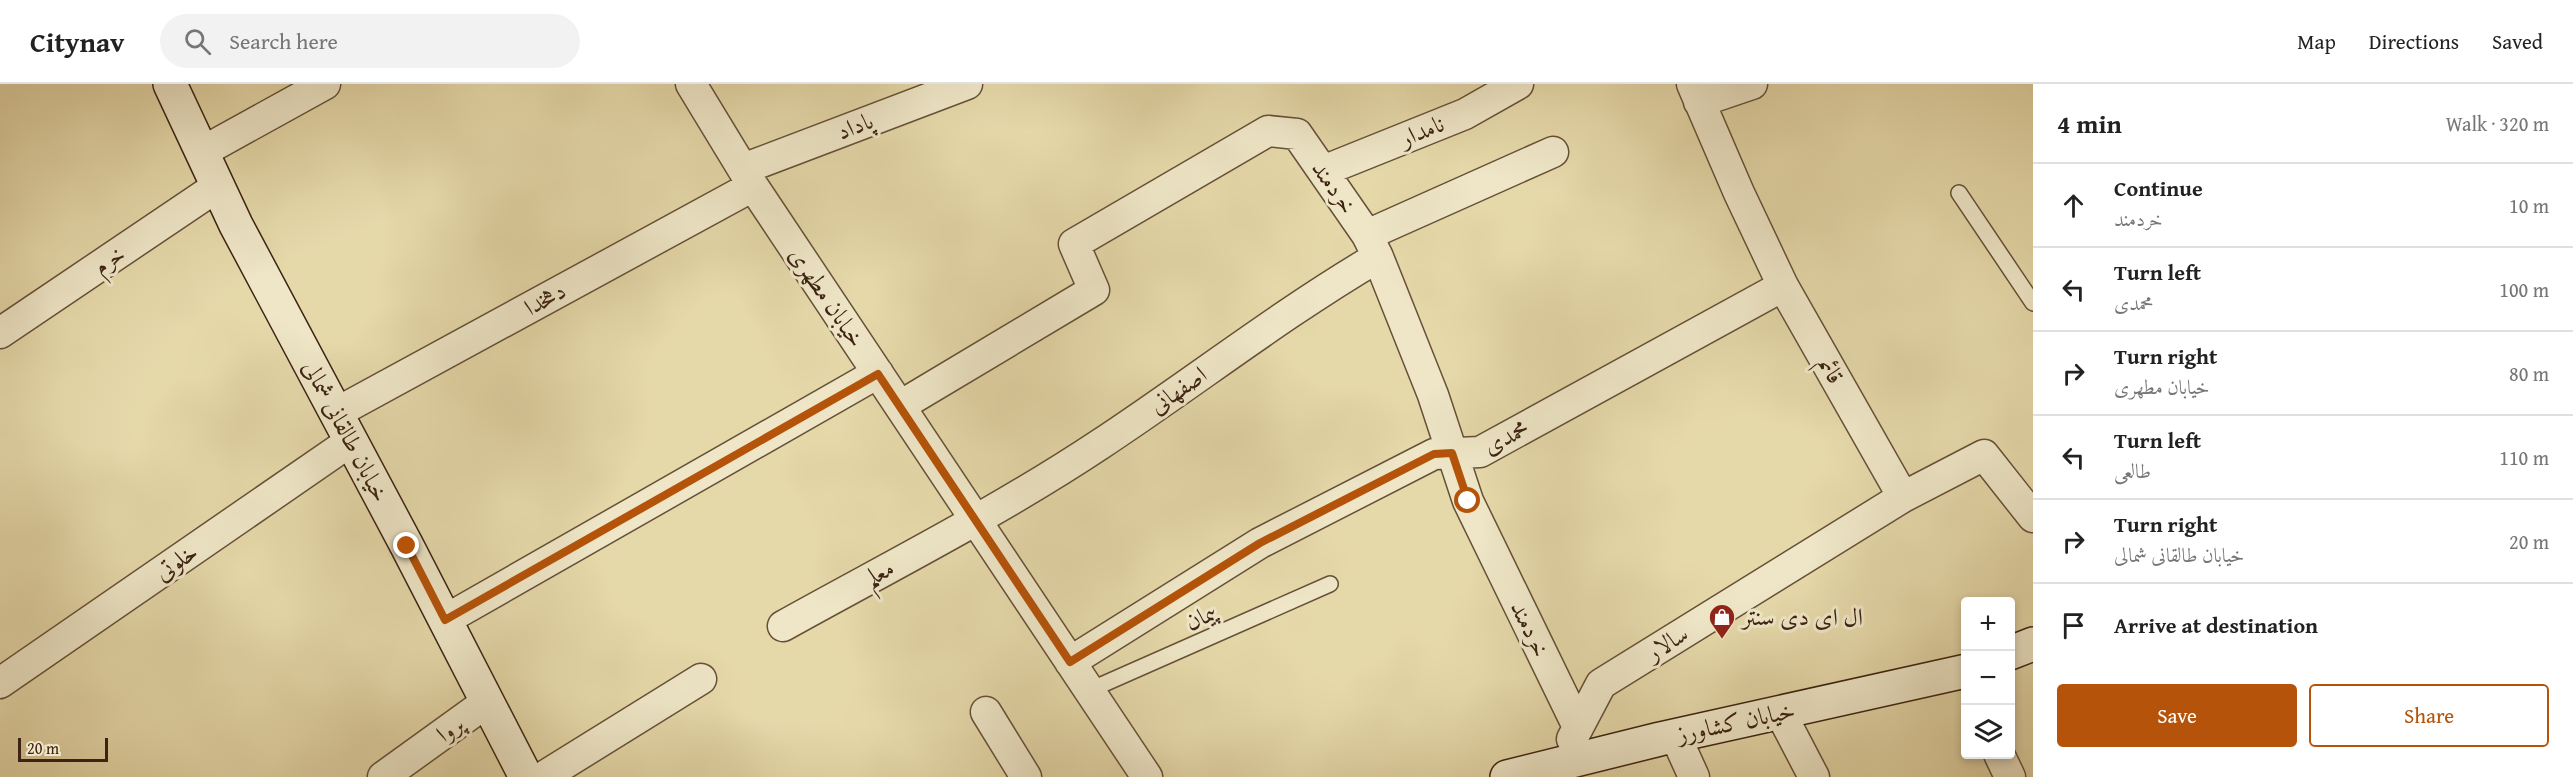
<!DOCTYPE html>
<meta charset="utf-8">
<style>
body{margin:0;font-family:"Gentium Book Plus",Amiri,serif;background:#f2f2f2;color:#222}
.controls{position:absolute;right:18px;bottom:18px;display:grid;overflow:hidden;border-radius:6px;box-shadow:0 3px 9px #0003}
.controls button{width:54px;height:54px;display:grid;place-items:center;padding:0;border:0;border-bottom:2px solid #e0e0e0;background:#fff;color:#222;font:30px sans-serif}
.scale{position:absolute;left:18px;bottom:15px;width:90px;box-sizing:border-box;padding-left:6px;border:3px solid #3c2313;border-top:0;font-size:16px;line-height:21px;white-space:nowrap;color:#3c2313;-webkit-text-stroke:4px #eee6c7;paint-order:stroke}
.stop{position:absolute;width:18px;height:18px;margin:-14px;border:4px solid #b45309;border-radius:50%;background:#fff}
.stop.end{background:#b45309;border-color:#fff;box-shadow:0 2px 6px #0008}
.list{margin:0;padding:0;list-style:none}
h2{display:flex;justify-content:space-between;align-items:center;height:78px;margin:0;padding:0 24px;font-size:26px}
h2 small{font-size:20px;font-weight:400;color:#767676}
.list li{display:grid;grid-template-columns:39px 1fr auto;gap:18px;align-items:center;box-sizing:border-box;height:84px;padding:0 24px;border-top:2px solid #e0e0e0}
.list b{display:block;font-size:22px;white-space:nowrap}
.list p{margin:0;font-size:20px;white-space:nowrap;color:#767676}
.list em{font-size:20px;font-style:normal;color:#767676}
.actions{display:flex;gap:12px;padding:18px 24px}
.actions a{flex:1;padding:14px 0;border:2px solid #b45309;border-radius:6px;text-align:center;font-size:21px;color:#b45309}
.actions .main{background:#b45309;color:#fff}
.icon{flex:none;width:33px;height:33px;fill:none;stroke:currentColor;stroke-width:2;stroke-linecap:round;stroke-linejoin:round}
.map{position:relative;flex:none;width:2033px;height:693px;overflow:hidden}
header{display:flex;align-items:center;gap:36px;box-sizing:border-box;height:84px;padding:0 30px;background:#fff;border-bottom:2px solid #e0e0e0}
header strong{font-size:28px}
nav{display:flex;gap:33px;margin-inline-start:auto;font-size:21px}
.search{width:420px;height:54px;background:#f2f2f2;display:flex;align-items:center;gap:15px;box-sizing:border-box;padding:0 21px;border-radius:33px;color:#767676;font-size:22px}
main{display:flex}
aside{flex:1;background:#fff}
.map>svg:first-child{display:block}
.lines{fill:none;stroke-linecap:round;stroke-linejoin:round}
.lane-casing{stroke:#665038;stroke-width:18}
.street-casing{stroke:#665038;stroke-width:33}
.secondary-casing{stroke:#3c2313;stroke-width:36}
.lane{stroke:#eee6c7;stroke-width:15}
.street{stroke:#eee6c7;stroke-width:30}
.secondary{stroke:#eee6c7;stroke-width:33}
.route{stroke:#b45309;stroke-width:8}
.labels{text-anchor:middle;stroke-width:6;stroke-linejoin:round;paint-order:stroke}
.street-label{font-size:24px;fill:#3c2313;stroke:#eee6c7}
.poi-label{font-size:24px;fill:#3c2313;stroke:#eee6c7;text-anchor:start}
</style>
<header>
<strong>Citynav</strong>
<div class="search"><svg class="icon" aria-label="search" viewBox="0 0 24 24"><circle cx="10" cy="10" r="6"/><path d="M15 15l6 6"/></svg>Search here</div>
<nav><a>Map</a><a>Directions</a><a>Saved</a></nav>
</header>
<main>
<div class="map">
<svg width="2033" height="693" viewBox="0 0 2033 693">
<rect width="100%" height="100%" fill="#e5d8a9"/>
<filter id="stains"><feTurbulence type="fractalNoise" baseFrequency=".00333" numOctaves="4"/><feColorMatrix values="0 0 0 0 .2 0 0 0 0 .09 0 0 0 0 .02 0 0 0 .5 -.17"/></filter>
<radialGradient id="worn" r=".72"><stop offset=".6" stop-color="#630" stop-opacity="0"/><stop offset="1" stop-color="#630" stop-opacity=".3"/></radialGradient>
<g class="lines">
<!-- lane casing -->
<g class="lane-casing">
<path id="lane" d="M1959,109l74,110
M1090,606l240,-106"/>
</g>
<!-- street casing -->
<g class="street-casing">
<path id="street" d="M691,0l62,102 394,591
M1692,0l47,109 44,93 120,211
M1699,18l53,-18
M202,68l123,-68
M743,85l224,-85
M1323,87l142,-57 53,-30
M1367,151l186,-83
M0,249l218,-147
M900,322l194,-116 -20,-46 194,-113 29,3 70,101 11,22 55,138 35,106 110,226
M336,329l417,-227
M445,536l433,-247
M783,542c106,-59 215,-114 316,-181 94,-62 182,-131 279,-188
M1070,578l190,-119 174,-89 46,-2 303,-166
M0,599l351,-242
M986,628l40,65
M1780,628l34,65
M1675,651l19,42
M1572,655l29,-55 302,-187 81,-42 49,62
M1999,670l11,23
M383,693l104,-75
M543,693l158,-98"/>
</g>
<!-- secondary casing -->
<g class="secondary-casing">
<path id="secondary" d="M170,0l66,141 171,321 119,231
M2010,569l23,-9
M1507,693l153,-38 306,-68"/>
</g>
<!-- lane -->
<use href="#lane" class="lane"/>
<!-- street -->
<use href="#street" class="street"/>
<!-- secondary -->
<use href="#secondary" class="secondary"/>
</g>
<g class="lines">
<!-- route -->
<path class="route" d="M407,462l38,74 433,-246 192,288 190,-119 174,-89 18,-1 16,48"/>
</g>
<!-- icons -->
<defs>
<g id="shop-pin" transform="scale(1.35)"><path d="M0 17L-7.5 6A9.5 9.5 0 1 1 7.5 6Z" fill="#8f2418" stroke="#eee6c7"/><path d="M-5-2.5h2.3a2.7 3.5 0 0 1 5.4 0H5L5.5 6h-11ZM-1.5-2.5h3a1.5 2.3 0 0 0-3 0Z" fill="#fff"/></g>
</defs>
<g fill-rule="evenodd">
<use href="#shop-pin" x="1722" y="533"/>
</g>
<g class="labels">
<!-- street labels -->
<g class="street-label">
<text transform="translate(855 42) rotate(-21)" y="8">پاداد</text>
<text transform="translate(1422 47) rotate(-22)" y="8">نامدار</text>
<text transform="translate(1334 103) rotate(55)" y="8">خردمند</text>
<text transform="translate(109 176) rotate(-34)" y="8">خرم</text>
<text transform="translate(827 213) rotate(56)" y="8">خیابان مطهری</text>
<text transform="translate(545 215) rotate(-29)" y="8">دهخدا</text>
<text transform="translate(1831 286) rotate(60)" y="8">قائم</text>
<text transform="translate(1178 306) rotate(-35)" y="8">اصفهانی</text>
<text transform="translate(346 347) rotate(62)" y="8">خیابان طالقانی شمالی</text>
<text transform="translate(1506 353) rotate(-27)" y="8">محمدی</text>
<text transform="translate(176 478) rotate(-35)" y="8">خلوتی</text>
<text transform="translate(879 489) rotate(-29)" y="8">معلم</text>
<text transform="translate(1201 533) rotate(-24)" y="8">پیمان</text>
<text transform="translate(1530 545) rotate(64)" y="8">خردمند</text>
<text transform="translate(1667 559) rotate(-32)" y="8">سالار</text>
<text transform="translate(1736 638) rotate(-12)" y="8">خیابان کشاورز</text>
<text transform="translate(450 645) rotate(-36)" y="8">پروا</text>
</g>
<!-- poi labels -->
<g class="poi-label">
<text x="1742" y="541">ال ای دی سنتر</text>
</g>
</g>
<rect width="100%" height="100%" filter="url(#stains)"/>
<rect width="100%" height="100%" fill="url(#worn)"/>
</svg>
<div class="controls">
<button>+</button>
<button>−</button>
<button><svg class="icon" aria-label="layers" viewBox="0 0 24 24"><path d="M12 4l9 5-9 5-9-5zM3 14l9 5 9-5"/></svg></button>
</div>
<div class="scale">20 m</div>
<div class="stop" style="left:1468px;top:417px"></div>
<div class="stop end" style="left:407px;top:462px"></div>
</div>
<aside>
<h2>4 min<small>Walk · 320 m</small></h2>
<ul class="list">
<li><svg class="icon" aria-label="ahead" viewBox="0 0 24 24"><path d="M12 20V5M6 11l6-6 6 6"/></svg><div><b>Continue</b><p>خردمند</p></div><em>10 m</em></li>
<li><svg class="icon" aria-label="left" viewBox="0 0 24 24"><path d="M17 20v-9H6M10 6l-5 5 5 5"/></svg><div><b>Turn left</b><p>محمدی</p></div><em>100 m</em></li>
<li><svg class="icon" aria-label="right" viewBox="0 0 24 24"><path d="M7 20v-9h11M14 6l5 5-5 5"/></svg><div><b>Turn right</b><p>خیابان مطهری</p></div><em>80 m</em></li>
<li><svg class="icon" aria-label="left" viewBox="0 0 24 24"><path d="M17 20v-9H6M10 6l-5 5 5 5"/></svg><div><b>Turn left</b><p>طالعی</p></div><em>110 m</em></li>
<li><svg class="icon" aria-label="right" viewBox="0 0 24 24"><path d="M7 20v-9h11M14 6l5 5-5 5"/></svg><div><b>Turn right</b><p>خیابان طالقانی شمالی</p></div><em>20 m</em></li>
<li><svg class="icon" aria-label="arrive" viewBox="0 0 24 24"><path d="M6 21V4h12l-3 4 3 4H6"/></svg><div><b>Arrive at destination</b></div></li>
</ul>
<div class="actions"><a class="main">Save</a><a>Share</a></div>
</aside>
</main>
